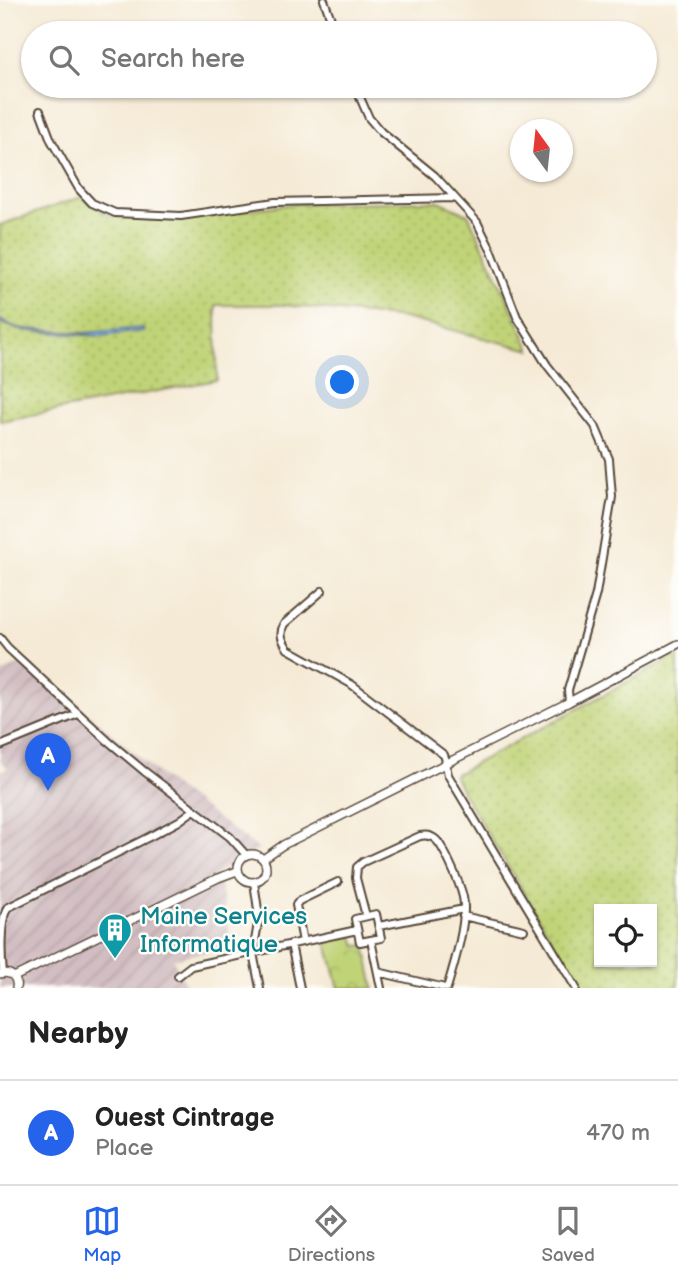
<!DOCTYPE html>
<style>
body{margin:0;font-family:"Balsamiq Sans",sans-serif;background:#f6f6f6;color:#222}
.controls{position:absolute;right:21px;bottom:21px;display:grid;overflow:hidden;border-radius:0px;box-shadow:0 2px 5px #0004}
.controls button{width:63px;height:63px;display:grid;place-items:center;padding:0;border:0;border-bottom:2px solid #e0e0e0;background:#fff;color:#222;font:35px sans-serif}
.compass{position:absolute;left:510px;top:119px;width:63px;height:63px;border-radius:50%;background:#fff;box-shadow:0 2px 5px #0004;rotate:345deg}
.you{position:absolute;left:343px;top:383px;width:24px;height:24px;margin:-18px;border:5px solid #fff;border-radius:50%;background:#1a73e8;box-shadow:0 0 0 10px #1a73e833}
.badge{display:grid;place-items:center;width:46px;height:46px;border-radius:50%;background:#2563eb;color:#fff;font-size:23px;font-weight:700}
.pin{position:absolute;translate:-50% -58px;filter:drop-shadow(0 2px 4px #0008)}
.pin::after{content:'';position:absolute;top:37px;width:24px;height:21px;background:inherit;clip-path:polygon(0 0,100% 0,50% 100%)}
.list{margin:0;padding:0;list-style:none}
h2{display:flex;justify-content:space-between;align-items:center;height:91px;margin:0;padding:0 28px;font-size:30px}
h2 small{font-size:23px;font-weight:400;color:#767676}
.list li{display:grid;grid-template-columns:46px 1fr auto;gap:21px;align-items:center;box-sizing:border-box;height:105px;padding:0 28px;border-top:2px solid #e0e0e0}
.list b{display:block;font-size:26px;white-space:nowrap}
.list p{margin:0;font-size:23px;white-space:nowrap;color:#767676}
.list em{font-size:23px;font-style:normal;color:#767676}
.icon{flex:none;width:38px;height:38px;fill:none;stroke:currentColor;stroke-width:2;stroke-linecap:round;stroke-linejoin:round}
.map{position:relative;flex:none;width:678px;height:988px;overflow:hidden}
.search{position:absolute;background:#fff;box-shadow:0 2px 5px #0004;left:21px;right:21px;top:21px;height:77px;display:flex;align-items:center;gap:18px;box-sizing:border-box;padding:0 24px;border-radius:38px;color:#767676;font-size:26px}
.sheet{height:196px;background:#fff}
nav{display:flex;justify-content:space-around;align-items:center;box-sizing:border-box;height:98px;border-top:2px solid #e0e0e0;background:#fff;font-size:19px;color:#767676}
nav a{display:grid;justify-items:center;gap:4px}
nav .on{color:#2563eb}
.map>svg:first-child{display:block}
.industrial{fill:url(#industrial-furrows)}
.grass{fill:url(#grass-dots);stroke:#7e7e4a;stroke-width:2;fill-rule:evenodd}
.park{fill:url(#park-crowns);stroke:#7e7e4a;stroke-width:2}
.water{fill:url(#water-waves);stroke:#5e7087;stroke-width:2}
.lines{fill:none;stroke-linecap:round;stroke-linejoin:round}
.minor-casing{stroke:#574739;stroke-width:10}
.tertiary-casing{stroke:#574739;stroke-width:10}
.minor{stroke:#fff;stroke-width:6}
.tertiary{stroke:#fff;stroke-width:7}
.labels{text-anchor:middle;stroke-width:5;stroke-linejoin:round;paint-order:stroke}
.culture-label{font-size:24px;fill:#0d838f;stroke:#fdfcf7;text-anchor:start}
</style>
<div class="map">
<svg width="678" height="988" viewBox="0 0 678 988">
<defs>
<pattern id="industrial-furrows" width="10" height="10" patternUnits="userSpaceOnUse" patternTransform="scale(1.75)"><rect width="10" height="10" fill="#d2bec2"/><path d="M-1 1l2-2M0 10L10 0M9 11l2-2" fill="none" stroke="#b5a3a6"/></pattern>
<pattern id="grass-dots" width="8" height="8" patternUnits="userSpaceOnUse" patternTransform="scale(1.75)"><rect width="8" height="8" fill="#c0d377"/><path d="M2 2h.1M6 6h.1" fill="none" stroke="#a6b566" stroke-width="1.8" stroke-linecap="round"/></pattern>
<pattern id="park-crowns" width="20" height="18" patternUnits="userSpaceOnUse" patternTransform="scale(1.75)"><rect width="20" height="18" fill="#c0d377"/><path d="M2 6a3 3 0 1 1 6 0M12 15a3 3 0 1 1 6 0" fill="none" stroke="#a6b566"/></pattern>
<pattern id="water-waves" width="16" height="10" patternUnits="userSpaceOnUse" patternTransform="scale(1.75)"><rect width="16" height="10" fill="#81b7f0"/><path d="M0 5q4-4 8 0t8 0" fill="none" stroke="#6b95c2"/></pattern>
</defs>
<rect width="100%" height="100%" fill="#fdfcf7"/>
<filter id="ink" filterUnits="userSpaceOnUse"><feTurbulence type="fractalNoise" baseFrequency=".0143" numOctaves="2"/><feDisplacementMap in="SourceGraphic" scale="14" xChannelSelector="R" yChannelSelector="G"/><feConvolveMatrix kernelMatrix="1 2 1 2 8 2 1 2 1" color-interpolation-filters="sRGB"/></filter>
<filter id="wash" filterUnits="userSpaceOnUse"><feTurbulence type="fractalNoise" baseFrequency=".00686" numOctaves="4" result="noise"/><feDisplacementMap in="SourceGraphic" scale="28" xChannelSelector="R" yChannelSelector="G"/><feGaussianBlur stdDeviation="1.57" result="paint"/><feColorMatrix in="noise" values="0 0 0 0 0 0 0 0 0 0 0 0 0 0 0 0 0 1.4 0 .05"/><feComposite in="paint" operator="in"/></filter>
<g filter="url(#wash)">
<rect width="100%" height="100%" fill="#f5ead5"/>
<!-- industrial -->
<path class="industrial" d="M26,661l141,120 92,68 -41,24 14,73 -59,13 14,29h-187v-217l8,-3 -8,-7v-87z"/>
<!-- grass -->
<path class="grass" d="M81,197l29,19 69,2 114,-14 146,-3 29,13 63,136 -127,-32 -121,-13h-67l1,75 -217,41v-196z
M678,655v333h-96l-119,-195 -9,-18zM652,909v53h-53v-53z"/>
<!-- park -->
<path class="park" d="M353,936l3,10 9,-1 9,43h-35l-13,-48z"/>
<!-- water -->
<path class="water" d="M0,320l17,8 66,5 60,-5 1,3 -43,5 -17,-1 -66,-5 -18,-8z"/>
</g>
<g filter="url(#ink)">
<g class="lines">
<!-- minor casing -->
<g class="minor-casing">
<path id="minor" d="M324,0l12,33
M355,86l14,32 12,14 54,44 42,46 15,30 25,65 30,48 48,61 14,33 3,38 -16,97 -28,96 1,12
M40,111l11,29 28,49 13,14 23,10 66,3 94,-14 180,-4
M322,591l-38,33c-5,10 -2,16 4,25l63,35 93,71c3,6 2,13 4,20l128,213
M0,638l8,10 100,93 36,30 86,66 16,18
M0,746l78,-32
M254,882l5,35 -6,36 7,35
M376,914l5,24 -21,4 -5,-23z
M366,916l-10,-38 1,-11 6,-5 57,-26c16,-3 20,8 27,21 6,13 13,26 16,40 5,23 -9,68 -16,91
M463,916l61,14
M379,926l85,-17
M371,940l10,48
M303,942l-7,-37 3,-4 39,-19
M291,944l9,44
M378,972l67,16
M3,973c-2,-17 -3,-50 4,-65l142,-71 30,-16 15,-11
M178,976l13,-10 166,-36"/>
</g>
<!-- tertiary casing -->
<g class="tertiary-casing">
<path id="tertiary" d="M238 868a14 14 0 1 1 28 0a14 14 0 1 1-28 0Z
M263,859l20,-14 286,-143 109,-58
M0,974c10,-3 18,3 16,14
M14,977l204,-99 19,-7"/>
</g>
<!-- minor -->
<use href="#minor" class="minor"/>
<!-- tertiary -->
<use href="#tertiary" class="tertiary"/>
</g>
</g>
<!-- icons -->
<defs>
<g id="building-pin" transform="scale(1.75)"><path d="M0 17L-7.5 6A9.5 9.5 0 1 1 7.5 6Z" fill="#0f9aa8" stroke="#fdfcf7"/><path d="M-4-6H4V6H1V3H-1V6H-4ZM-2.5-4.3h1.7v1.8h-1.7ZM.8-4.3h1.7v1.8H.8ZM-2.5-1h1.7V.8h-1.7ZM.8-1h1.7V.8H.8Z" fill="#fff"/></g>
</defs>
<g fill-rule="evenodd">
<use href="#building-pin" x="115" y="930"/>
</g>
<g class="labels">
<!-- culture labels -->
<g class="culture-label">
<text x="140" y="924">Maine Services<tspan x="140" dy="28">Informatique</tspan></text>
</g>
</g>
</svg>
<div class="controls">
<button><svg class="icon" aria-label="locate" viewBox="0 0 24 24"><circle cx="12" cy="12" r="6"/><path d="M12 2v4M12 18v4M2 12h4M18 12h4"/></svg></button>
</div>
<svg class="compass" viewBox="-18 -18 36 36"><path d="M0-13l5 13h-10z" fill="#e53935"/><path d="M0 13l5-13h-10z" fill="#767676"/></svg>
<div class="you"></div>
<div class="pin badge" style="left:48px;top:791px">A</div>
<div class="search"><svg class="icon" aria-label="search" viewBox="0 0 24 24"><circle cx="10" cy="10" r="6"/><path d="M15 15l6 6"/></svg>Search here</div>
</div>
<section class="sheet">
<h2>Nearby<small></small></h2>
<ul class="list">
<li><span class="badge">A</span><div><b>Ouest Cintrage</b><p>Place</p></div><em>470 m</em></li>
</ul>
</section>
<nav>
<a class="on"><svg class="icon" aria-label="map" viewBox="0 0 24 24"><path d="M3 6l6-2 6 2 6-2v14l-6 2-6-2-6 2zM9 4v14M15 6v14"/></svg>Map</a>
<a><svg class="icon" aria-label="directions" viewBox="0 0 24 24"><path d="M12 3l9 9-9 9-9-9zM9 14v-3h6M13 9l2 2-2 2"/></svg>Directions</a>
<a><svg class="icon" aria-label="saved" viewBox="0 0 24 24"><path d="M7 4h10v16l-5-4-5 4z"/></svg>Saved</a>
</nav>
